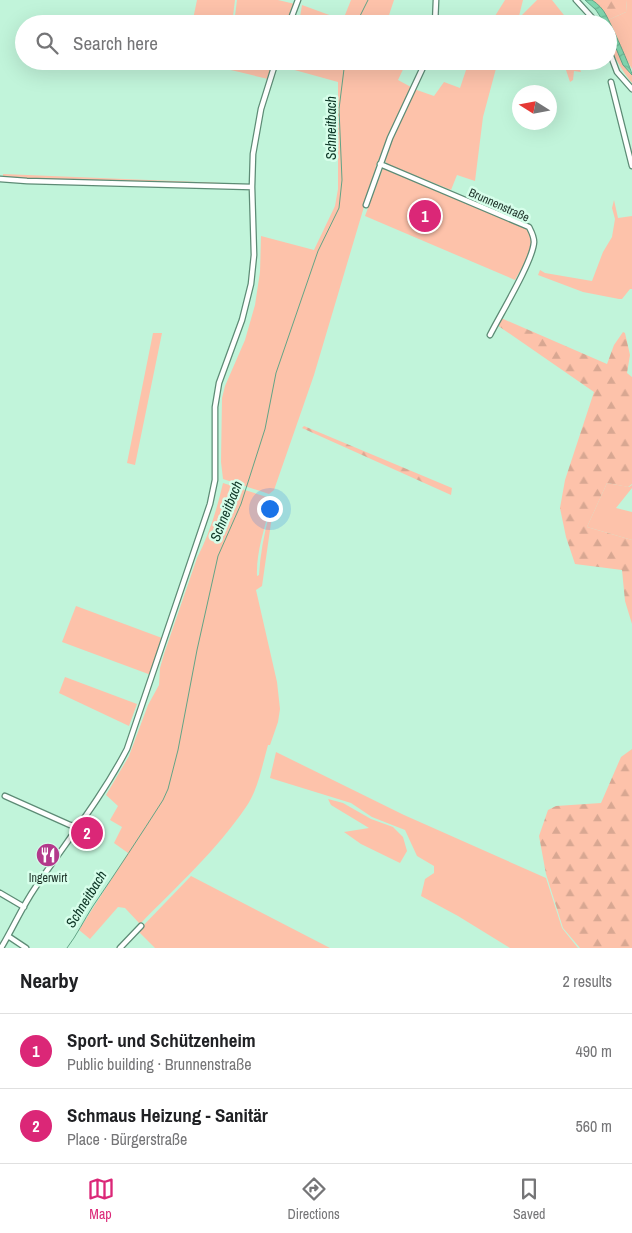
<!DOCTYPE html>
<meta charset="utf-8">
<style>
body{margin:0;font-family:"Archivo Narrow",sans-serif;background:#f6f6f6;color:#202124}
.compass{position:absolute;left:512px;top:85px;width:45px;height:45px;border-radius:50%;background:#fff;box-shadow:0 5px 20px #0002;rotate:281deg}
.you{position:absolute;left:269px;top:508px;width:18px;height:18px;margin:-12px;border:4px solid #fff;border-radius:50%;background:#1a73e8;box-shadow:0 0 0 8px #1a73e833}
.badge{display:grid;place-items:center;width:32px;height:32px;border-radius:50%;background:#db2777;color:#fff;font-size:16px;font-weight:700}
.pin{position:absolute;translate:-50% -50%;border:2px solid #fff;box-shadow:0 1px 5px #0006}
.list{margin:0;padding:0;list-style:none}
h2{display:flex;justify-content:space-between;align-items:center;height:65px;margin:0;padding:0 20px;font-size:21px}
h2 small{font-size:16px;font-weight:400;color:#757577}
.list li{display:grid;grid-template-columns:32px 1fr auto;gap:15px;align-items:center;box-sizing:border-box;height:75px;padding:0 20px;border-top:1px solid #e0e0e0}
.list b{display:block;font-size:19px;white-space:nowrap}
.list p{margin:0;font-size:16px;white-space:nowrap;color:#757577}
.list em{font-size:16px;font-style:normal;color:#757577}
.icon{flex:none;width:28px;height:28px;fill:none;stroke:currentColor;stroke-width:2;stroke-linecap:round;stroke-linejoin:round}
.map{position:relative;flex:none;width:632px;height:948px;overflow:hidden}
.search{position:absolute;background:#fff;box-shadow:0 5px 20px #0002;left:15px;right:15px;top:15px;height:55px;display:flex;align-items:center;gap:12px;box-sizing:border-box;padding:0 18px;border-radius:28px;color:#757577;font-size:19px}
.sheet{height:215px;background:#fff}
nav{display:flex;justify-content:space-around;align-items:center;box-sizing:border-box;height:70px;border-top:1px solid #e0e0e0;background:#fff;font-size:14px;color:#757577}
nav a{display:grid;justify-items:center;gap:2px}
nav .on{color:#db2777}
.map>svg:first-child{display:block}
.green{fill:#fdc2aa}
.forest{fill:url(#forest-firs)}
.water{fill:url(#water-waves);stroke:#62a486}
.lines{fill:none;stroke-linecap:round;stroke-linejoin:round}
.stream{stroke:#62a486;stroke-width:1}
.street-casing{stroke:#5d8b75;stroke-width:7}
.street{stroke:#fff;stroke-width:4.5}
.labels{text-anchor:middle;stroke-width:5;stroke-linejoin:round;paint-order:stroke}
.street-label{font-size:12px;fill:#1c3027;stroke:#d6feea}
.poi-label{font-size:12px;fill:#1c3027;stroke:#d6feea}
.water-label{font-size:14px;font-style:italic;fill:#0c3424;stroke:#d6feea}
</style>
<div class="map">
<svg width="632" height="948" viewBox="0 0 632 948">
<defs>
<pattern id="forest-firs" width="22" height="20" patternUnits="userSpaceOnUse" patternTransform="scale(1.25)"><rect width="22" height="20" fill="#fdc2aa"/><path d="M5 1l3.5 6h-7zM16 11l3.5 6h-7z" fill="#d8a792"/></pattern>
<pattern id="water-waves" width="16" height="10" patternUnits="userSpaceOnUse" patternTransform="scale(1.25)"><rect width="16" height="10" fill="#80d6ae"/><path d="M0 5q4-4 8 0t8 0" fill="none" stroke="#6eb896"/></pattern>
</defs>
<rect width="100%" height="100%" fill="#c1f4da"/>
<!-- green -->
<path class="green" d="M197,0h38l-3,24h-40z
M237,0h41l17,4 -7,20h-54z
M351,0h43l-8,24h-90l4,-7 2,-12 41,15z
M505,0h18l-6,24h-27z
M537,0h15l19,24h-52l1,-7z
M627,0h5v69l-9,-15 -15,-34 18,-8z
M608,29l15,36 9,10v8c-12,-15 -24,-34 -24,-54z
M193,61h72l8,3 -5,15z
M282,61h125l-9,19 13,7 -34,76 -63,212 -40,115 -5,4 -46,-15 -2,-17 1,-64 3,-12 20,-46 10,-35 5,-33 1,-36 53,14 21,-44 3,-17v-107l-58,-16z
M469,61h29l-15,56 -8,64 -18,-6 -6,15 -64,-26 -3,-5 2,-6 28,-64 20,7 10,-14 16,6z
M563,61h14l4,11 -7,-1 -1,9 -3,2z
M383,168l143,60c14,16 -3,37 -11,52l-150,-64z
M3,174l243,10 -202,-4 -41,-3z
M614,200l4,18 14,-2v73h-2l-8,10h-3l-36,-7 -45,-17 2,-5 5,3 47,8 11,-29 9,-15 3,-18 -3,-11z
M153,333h9l-27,132 -8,-2z
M223,483l47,15 1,3c-5,25 -15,49 -14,75l2,-1c1,-20 5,-40 10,-60l3,1 -10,70 -6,4 21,92 3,27 -2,13 -8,23h-2c-6,21 -10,45 -22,62 -29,43 -70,80 -106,117l-15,-16 -7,-1 -28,32 -11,-9 49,-77 -14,-10 8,-16 -12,-7 8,-14 -12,-11 23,-39 19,-51 11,-20 1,-17 4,-14 33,-96c12,-23 20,-49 26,-75z
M607,483l22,4 3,-2v3l-16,20 16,4v28l-45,-13z
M76,606l86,32 -11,37 -89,-33z
M65,677l72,27 -8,22 -70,-33z
M276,752l128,63 142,63 16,50 16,20h-68l-52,-32 -37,-20 4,-17 9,-6v-7l-17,-10 -12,-26 -33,-13 -21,-14 -81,-25z
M328,799l15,4 28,16 22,8 10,10 4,14 -7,12 -39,-19 -17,-12 25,-4 -38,-23z
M191,876l139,72h-175l-17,-17z"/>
<!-- forest -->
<path class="forest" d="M592,0h35l-1,12 -18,8 -4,-8z
M501,318l106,46 7,-19 9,-13 2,1 5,22 -3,18 5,4v107l-4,3 -21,-4 -20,44 45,13v84l-7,-23 -3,-31 -47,-6 -9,-27 -6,-29 5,-28 29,-88 -97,-67z
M304,426l148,62 -1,7 -149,-67z
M632,749v199h-52l-17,-20 -17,-54 -7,-38 9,-26 8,-4 45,-3 20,-46z"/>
<!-- water -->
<path class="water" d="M585,0h7c6,4 11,9 14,15 4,7 26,55 26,60l-9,-10 -15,-36v-5h-3l-9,-14z"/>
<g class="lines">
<!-- stream -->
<path class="stream" d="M356,24l12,-24
M67,948c10,-13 17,-28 26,-42 24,-35 47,-70 70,-106l5,-11 10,-39 19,-100 21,-94 23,-52 24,-75 11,-56 42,-122 21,-43 3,-28 -3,-71 6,-48"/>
<!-- street casing -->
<g class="street-casing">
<path id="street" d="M576,0l22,24
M289,24l9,-24
M435,24l1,-24
M608,48l9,24 15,17
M611,82l21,84
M380,164l149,63c2,4 5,9 5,15 -1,19 -34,73 -44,93
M0,179l27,2 225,6
M366,205l24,-67 36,-77
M5,796l65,29 9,2
M0,893l24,14
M8,936l18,12
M1,948c12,-20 21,-41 34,-60 31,-46 66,-89 92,-139l83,-245 5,-24v-73l4,-24 23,-63 9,-36 3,-29 -2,-68 1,-33 8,-45 15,-48
M120,948l21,-22"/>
</g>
<!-- street -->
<use href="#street" class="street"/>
</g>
<!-- icons -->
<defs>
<g id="restaurant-disc" transform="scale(1.25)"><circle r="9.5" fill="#b3398b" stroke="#d6feea"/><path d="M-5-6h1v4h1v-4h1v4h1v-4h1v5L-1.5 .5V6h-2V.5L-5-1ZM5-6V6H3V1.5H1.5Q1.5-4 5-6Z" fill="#fff"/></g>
</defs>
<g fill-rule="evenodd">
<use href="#restaurant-disc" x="48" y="855"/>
</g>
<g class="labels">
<!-- street labels -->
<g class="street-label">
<text transform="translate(499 205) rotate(24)" y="4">Brunnenstraße</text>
</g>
<!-- poi labels -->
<g class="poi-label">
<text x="48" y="882">Ingerwirt</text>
</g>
<!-- water labels -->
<g class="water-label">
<text transform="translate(331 128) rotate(-90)" y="5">Schneitbach</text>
<text transform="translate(226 511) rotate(-68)" y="5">Schneitbach</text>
<text transform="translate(86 899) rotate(-58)" y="5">Schneitbach</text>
</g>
</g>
</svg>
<svg class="compass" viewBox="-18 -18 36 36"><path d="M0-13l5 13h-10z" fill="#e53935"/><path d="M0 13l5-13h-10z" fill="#757577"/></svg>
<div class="you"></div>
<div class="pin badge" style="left:425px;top:216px">1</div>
<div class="pin badge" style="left:87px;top:833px">2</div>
<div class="search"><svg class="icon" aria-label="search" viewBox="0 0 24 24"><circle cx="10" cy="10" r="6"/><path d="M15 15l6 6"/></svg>Search here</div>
</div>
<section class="sheet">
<h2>Nearby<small>2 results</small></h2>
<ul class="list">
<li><span class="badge">1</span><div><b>Sport- und Schützenheim</b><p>Public building · Brunnenstraße</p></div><em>490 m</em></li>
<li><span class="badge">2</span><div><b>Schmaus Heizung - Sanitär</b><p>Place · Bürgerstraße</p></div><em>560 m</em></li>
</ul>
</section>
<nav>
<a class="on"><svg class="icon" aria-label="map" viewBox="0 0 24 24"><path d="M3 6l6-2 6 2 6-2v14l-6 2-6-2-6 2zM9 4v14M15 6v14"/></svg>Map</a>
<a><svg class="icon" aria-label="directions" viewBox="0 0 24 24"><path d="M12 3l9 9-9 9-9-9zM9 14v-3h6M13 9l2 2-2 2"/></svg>Directions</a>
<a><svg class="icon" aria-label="saved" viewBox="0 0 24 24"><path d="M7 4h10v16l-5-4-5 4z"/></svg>Saved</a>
</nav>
